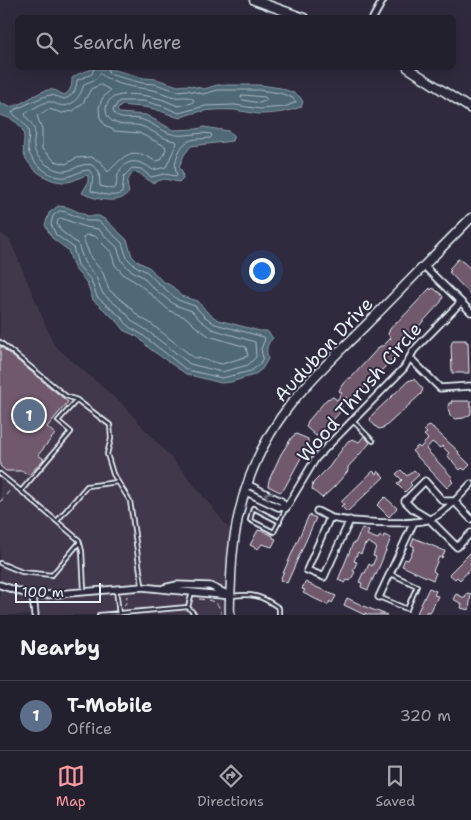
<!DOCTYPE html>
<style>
body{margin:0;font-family:"Shantell Sans",sans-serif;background:#2f2d3a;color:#f1f3f6}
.scale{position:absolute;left:15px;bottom:12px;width:86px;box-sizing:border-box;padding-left:5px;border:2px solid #e8f1f8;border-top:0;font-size:14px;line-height:18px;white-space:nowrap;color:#e8f1f8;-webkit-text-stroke:4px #2f2a3d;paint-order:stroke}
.you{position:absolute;left:261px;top:270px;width:18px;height:18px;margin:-12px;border:4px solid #fff;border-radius:50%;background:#1a73e8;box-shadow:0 0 0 8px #1a73e833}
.badge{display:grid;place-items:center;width:32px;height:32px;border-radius:50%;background:#ff9aa2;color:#fff;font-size:16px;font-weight:700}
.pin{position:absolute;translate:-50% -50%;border:2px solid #fff;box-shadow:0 1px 5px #0006}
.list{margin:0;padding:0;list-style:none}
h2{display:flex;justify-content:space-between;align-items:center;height:65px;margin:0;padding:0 20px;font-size:21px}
h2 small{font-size:16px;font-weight:400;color:#a3a3aa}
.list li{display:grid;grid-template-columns:32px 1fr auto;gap:15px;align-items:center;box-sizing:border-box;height:70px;padding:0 20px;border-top:1px solid #403e4a}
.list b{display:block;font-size:19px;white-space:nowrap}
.list p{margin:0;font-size:16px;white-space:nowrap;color:#a3a3aa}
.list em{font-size:16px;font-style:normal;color:#a3a3aa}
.icon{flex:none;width:28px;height:28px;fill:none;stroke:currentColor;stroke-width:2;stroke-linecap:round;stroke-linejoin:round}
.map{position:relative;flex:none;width:471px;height:615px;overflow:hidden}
.search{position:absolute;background:#23202e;box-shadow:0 5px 20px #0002;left:15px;right:15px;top:15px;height:55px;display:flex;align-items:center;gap:12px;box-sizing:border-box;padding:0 18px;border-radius:8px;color:#a3a3aa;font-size:19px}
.sheet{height:135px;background:#23202e}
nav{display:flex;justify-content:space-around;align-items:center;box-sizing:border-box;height:70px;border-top:1px solid #403e4a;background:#23202e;font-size:14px;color:#a3a3aa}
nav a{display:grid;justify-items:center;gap:2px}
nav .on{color:#ff9aa2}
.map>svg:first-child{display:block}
.built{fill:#42384b}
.water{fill:#506977;stroke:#8d9fab}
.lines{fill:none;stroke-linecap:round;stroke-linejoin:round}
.shore{stroke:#abbbc4;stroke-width:1}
.building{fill:#70596d;stroke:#e8f1f8}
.lane-casing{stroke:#e8f1f8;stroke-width:6}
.street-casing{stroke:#e8f1f8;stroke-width:9}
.secondary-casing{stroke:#e8f1f8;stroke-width:11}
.path{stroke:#e8f1f8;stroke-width:1;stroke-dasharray:5 4;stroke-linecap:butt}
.lane{stroke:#2f2a3d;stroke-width:2.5}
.street{stroke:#2f2a3d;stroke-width:5.5}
.secondary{stroke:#2f2a3d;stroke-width:8}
.oneway{stroke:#70707e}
.labels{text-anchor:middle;stroke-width:4;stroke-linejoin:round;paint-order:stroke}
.street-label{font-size:19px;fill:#e8f1f8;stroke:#2f2a3d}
</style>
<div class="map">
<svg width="471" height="615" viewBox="0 0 471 615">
<rect width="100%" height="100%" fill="#2f2a3d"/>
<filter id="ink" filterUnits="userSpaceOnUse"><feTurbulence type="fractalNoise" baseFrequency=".02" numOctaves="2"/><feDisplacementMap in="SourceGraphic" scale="10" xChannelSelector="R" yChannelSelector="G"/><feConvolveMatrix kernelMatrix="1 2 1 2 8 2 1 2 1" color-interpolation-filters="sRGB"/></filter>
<g filter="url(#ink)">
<!-- built -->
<path class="built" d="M0,233l10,7 44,105 67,58 62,68 51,64 -4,80h-230z"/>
<!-- water -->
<path class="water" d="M92,69l23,1 29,8 12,1 22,7 10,-1 16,4 13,-4h43l21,3 15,6 4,3 3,5 -2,5c-14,5 -28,7 -43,7 -8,-1 -15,-3 -23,-4 -18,-1 -39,0 -55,8 -9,-2 -17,-7 -26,-9 -11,-3 -21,-2 -32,-4l-5,5 2,3 27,2 27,15 24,-1 7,-2 24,4 6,4 -2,6 -41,5 -7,9 -5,12 3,4 1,7 -4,4 -15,-3 -12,4 -13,-10 -5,-1c-7,7 -8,11 -5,20 -8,14 -36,7 -47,1l6,-10v-8c-8,1 -14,7 -22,7 -16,1 -34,-11 -41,-25 -3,-7 -1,-13 -1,-20 0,-13 -13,-19 -24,-22v-13c2,1 4,3 7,4 12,4 33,-19 46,-16 3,0 7,3 11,5 7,-4 8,-9 8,-17l6,-4z
M58,206l9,1 21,9h11l7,4 21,20 5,16 5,5 13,7 11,12 12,7 8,9 17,5 9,11 11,8 42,11h7l6,7c-7,7 -7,11 -5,21l-6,10 -8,6 -23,7 -10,1 -35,-9 -36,-25 -12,-12 -13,-6 -7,-9 -25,-22 -6,-17 -13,-15 -6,-18 -16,-12 -7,-13 4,-12z"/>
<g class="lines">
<!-- shore -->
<path class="shore" d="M94,68l-2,6 -15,6c-1,10 -3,16 -13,19 -4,-1 -8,-3 -12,-4 -6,-1 -30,12 -38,15l-2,3c6,5 13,9 16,17 2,7 -1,13 0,20 3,12 19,25 31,27 12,2 19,-7 30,-7l4,6 -2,15c10,3 22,7 31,2l2,-17 8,-8 9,1 10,8 13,-3 12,2 1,-2c-5,-9 2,-29 12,-33 6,-3 15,-2 21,-3l2,-2 -1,-2c-13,-3 -27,4 -39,0 -12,-3 -21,-13 -33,-15 -9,-2 -23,3 -26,-9l6,-9h25l21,6 14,6 26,-7 30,-1 25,4 25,-2 11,-5 -3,-4 -13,-5 -21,-3h-41l-15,4 -16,-4 -10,1 -22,-7 -13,-1 -30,-8 -4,-3v-4
M101,74c13,12 35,13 52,16 7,1 15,6 22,7 7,1 13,-2 19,3l-2,3 -14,3c-5,-2 -9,-4 -14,-6 -13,-4 -57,-14 -58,9 0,6 3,11 8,13 8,5 18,1 27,4 12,4 22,14 35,15l1,2 -11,24 -13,3c-20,-16 -36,-8 -37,17l-3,2 -13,-3 -1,-15 -7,-6c-12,-3 -19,7 -30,6 -10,-1 -27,-12 -28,-24 -1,-6 2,-13 0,-19 -2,-5 -6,-9 -9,-13l1,-3c6,-2 17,-10 22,-10 4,-1 7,2 11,3 14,4 22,-10 25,-21l10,-4z
M101,85l9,5 -8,9 -3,9 1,10 6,8 9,5 24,2 26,13 1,3 -5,11 -6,1c-25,-16 -30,-5 -47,11l-7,-10 -10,-5 -15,1 -10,6 -11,-3 -13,-12v-20l-5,-13 12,-7 13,4 11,-2 10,-8 8,-14z
M243,95l22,2 2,3 -7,3 -17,-3 -2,-2z
M60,211l6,1 21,9h11l4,3 20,19 5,15 7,7 13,7 11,11 20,17 17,6 9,10 11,8 49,13 1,2 -4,10 2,9 -4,7 -8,6 -29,7 -35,-8 -46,-36 -12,-7 -7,-9 -25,-21 -6,-17 -13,-15 -5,-18 -17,-12 -5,-11 2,-8z
M61,218l24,9 13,2 19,18 5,14 7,8 14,8 10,11 22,17 17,6 8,9 12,9 43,13 1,15 -8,8 -26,7 -32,-8 -45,-35 -12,-7 -7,-9 -23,-19 -7,-17 -12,-15 -6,-18 -17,-13 -4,-7 1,-4z
M86,235l9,1 16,16 4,13 9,10 15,9 31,27 17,7 8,8 14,10 37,11 2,9 -26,8 -29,-7 -43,-34 -12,-7 -7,-8 -22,-18 -6,-17 -12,-15 -8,-20z"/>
</g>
<!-- building -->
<path class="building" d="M458,259l5,3 8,7v26l-22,-23 2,-1 -2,-2z
M430,288l1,2 2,-2 8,6 2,3 -2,5 -22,24h-3l-14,15h-3l-8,9 4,4 -2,2 1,1 -23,25 -3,1 -14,15 -5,2 -3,-3 -6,7 2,2 -2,6 -19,22 -5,2 -10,-9 2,-6 19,-22 6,-2 4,3 5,-7 -3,-2 3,-6 6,-7h3l29,-32h3l8,-8 -3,-4 2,-5 6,-7 3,-1z
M453,340h13v2h2l1,31h-17l-1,-28z
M0,346l68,56 -21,25 8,7 -17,21 6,4 -15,16 -7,-4h-16l-6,-5z
M414,379l9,10 -2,5 -36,33 -5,2 -3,-1 -7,-8 2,-5 36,-34z
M451,401h20v13l-7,4 -9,1 -5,-3 -2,-9 1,-4h3z
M430,425l29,27 -1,1 12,12 -5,5 -3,-2 -2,2 -13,-15 2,-2 -7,-7 -2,2 -8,-6 -6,7 27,29 -2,2 2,2 -6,6 -35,-37 6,-5 2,2 8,-9 -4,-4 3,-2 -3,-3z
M296,434l12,5v6l-24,44 -4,3 -12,-6 1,-6 12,-26 11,-17z
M364,436l6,7 -22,24v4l-14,16 -12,11 -10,-9 1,-6 16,-16 19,-26 5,-2 6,3z
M401,470l6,6 7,-6 5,5 -9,8 2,2 -7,7 -8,-8 5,-4 -6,-6z
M373,471l3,3 2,-3 6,6 -37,35 -6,-6 3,-2 -3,-2z
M385,497l12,11 -8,9 -12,-12z
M309,515l7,3 -29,65 -7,-3z
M362,528l7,3 -2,4 11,4 2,-3 3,2 1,-3 7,3 -15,37 -1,-1 -7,16 -7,-3 1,-4 -3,-1 4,-9h2l4,-9 3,2 4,-9 -3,-1 3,-9 -8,-5 -2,3 -1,-1 -4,10 -3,-2 -4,9 3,1 -4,9 2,1 -5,9 -3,-1 -2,3 -7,-3 15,-37h2z
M258,530l3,1v-1l12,6v2l3,1 -4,8 -10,-3 -4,5 -8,-4z
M414,538l31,13 -3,7 -3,-1 -6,14 3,2 -3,7 -31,-14 3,-7 3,1 6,-11v-3l-3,-1z
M471,552v16l-11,12 -3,-3 -2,2 -6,-5z
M305,582l31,14 -4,7 -2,-2 -2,4 -25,-12 2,-3 -3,-1z
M429,588l7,3 -2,4 4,1 -8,17 -3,-2 -2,4h-9z
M467,593l4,1 -2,16 -8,-2 1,-4 -9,-5 3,-5 9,4z
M347,598l21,10 19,7h-18l-4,-2v2l-21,-10z"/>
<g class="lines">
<!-- lane casing -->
<g class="lane-casing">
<path id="lane" d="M0,342l66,54 11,4
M353,421l20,20
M0,474l21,17 50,-59 -13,-11 19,-21 33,25 1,14 -4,15 6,20 17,27 12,84
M21,491l58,49 3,11 2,39
M57,521l30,-35 31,-4
M280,522l-27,-14 -3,12 24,12 12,-24
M0,563l22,9 30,3 27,-32
M116,589l3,26
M192,592l-4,15 7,8
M232,596c21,-3 30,0 47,12v7
M379,597l28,12 10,-23 -26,-12
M99,615l89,-8"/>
</g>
<!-- street casing -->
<g class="street-casing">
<path id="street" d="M373,18l10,-18
M424,266l47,46
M410,358l30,30 31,-2
M247,484l34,17 5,7
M244,491l34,16 8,1
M286,508l30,-50 88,-90 10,-18 47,-48
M317,511c5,2 9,5 14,7 20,4 81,8 99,1 17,-7 29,-23 41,-35
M330,517l-23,53 17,7 26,-57
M471,519l-17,-18h-11l-18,-20 -20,20 9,9 15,9 28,28 14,-14
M0,585l33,11 109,-9 89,9
M164,588l13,-3 33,1 15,7
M33,596l2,19
M379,597l35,-75"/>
</g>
<!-- secondary casing -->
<g class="secondary-casing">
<path id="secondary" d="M254,0l50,18
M408,68l63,41
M230,615c-1,-13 1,-25 1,-38 2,-65 21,-125 62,-176 22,-27 47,-50 71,-74 36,-36 71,-73 107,-109"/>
</g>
<!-- path -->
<path class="path" d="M0,502l11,-13
M199,599c12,1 21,2 22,16
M123,606l3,-3 1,-7"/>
<!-- lane -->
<use href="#lane" class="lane"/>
<!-- street -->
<use href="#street" class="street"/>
<!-- secondary -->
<use href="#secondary" class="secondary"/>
</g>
<!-- one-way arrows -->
<defs><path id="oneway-chevron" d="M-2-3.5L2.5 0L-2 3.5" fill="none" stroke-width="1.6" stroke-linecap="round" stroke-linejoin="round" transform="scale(1.25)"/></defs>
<use class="oneway" href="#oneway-chevron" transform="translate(268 495) rotate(-153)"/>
</g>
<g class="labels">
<!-- street labels -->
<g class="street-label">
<text transform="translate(323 349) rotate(-47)" y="7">Audubon Drive</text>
<text transform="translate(359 392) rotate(-49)" y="7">Wood Thrush Circle</text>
</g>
</g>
</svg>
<div class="scale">100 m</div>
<div class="you"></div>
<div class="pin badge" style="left:29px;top:415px;background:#5c6f8a">1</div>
<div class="search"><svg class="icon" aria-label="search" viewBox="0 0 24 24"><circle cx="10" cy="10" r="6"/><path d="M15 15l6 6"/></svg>Search here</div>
</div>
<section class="sheet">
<h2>Nearby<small></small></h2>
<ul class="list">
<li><span class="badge" style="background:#5c6f8a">1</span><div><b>T-Mobile</b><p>Office</p></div><em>320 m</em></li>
</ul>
</section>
<nav>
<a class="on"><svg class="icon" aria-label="map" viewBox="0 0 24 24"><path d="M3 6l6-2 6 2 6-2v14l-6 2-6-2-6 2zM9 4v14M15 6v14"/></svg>Map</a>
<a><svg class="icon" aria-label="directions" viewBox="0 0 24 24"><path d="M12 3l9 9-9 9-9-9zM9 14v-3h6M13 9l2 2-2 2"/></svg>Directions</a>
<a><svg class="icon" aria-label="saved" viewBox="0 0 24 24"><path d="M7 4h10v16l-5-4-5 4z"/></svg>Saved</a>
</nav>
